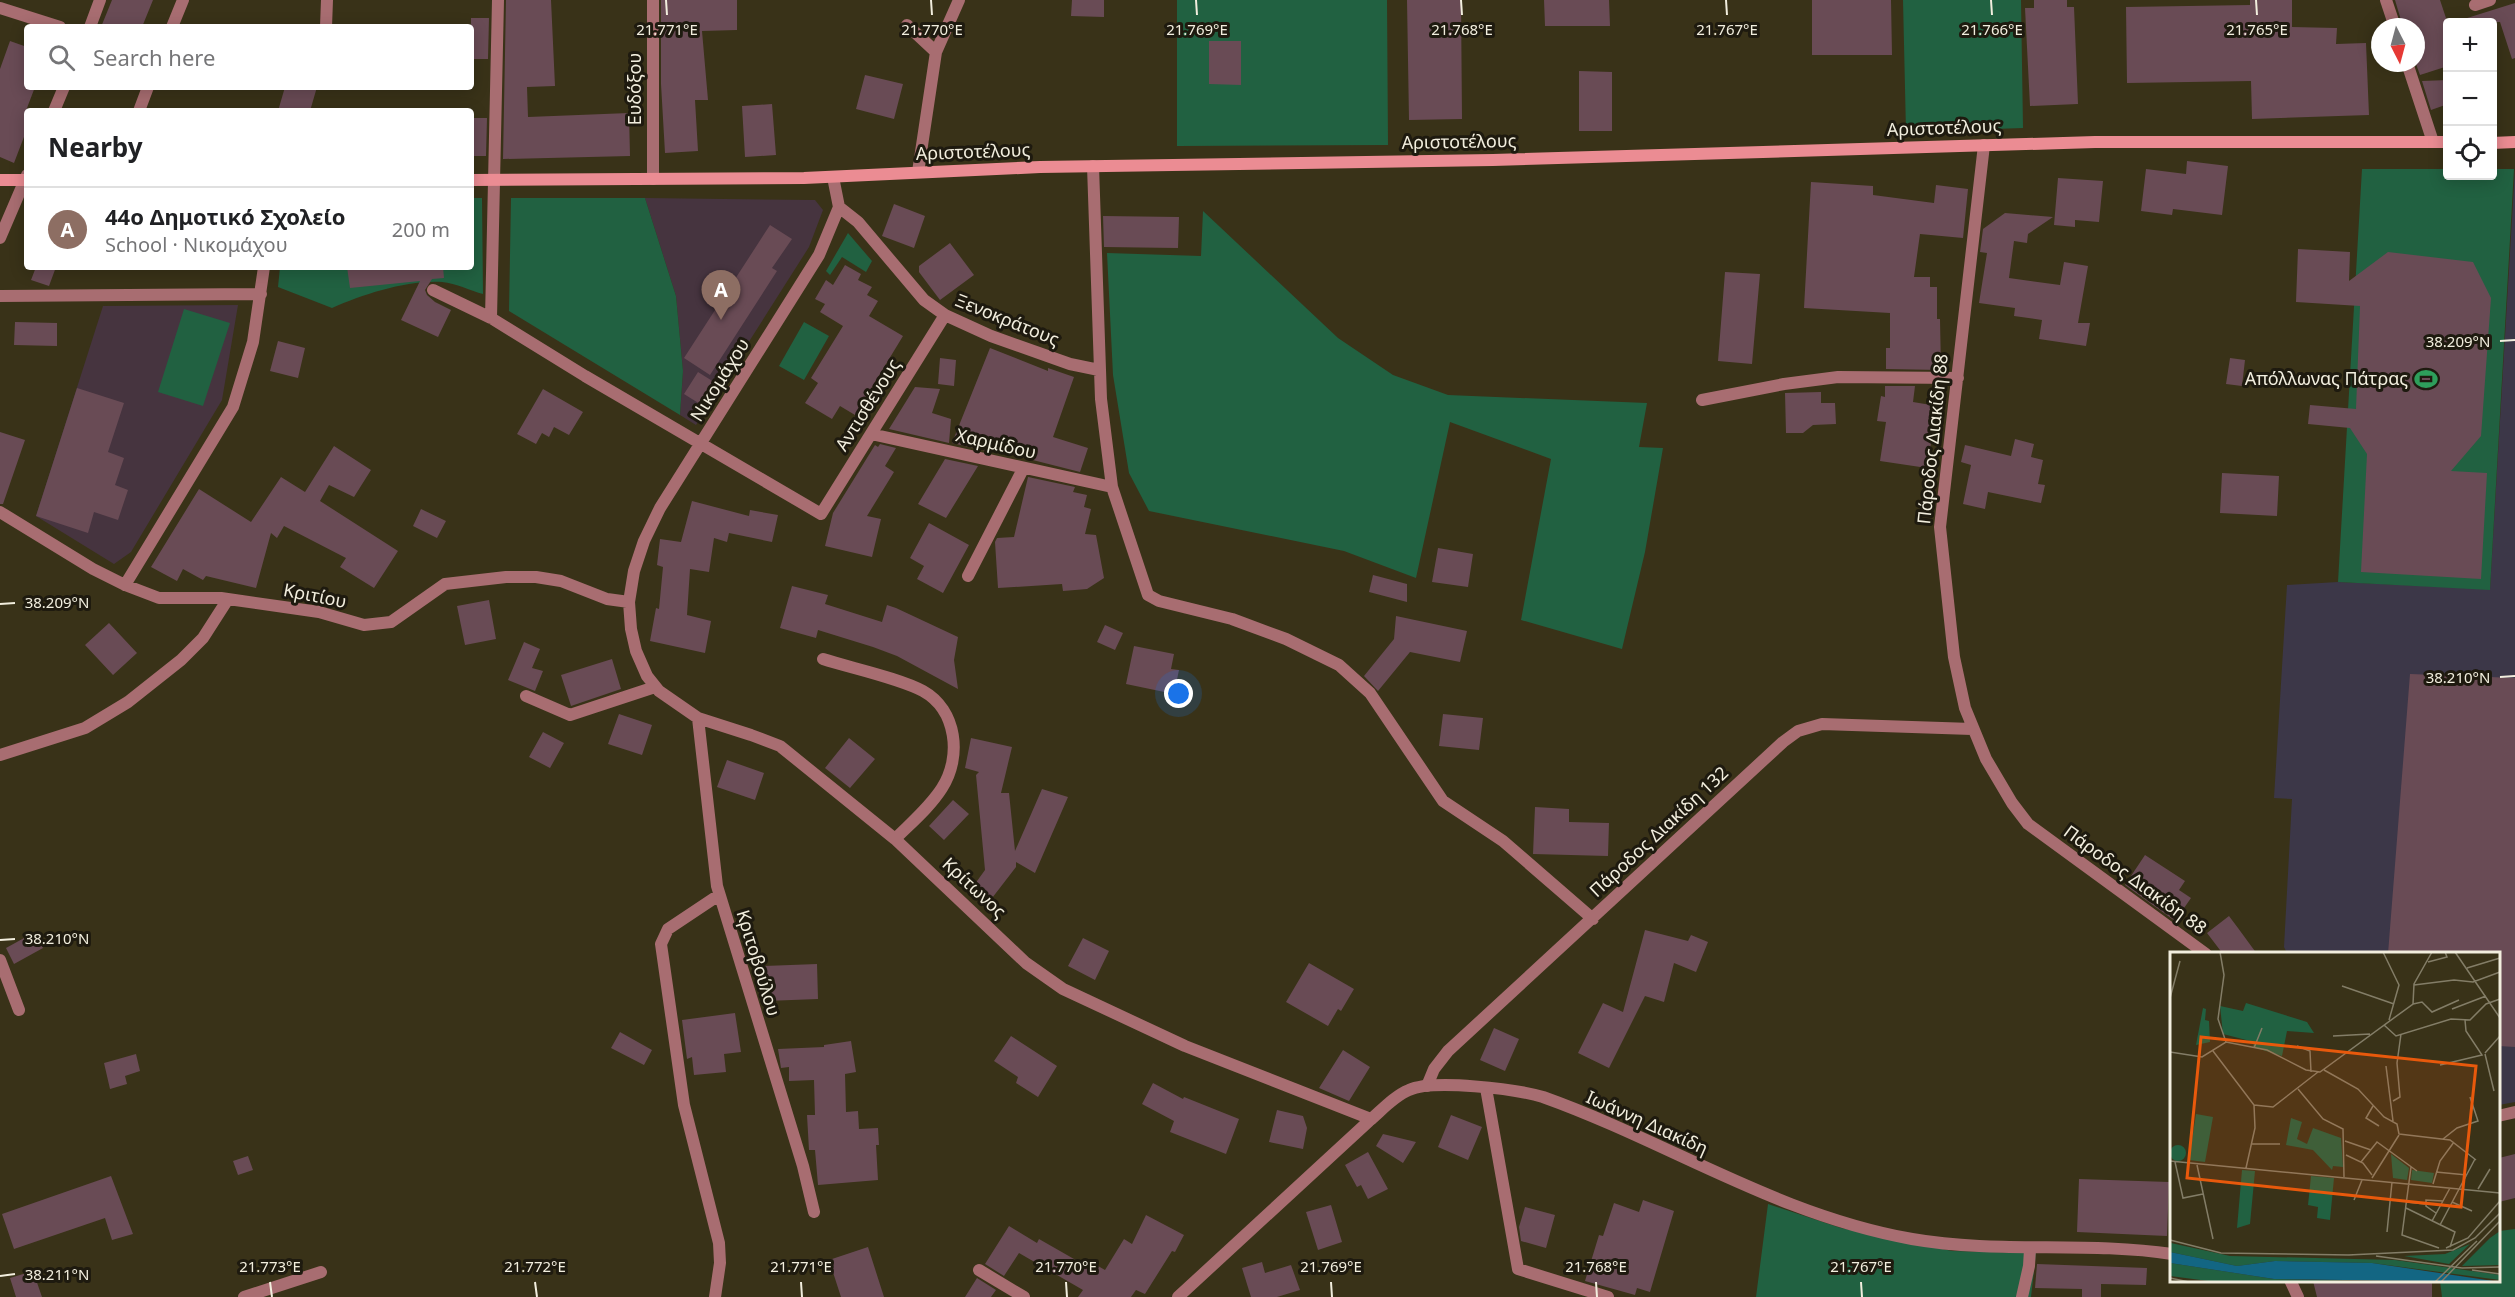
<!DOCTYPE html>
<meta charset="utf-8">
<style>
body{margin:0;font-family:"Noto Sans",sans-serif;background:#f6f6f6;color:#202124}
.controls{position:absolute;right:18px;top:18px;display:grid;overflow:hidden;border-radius:6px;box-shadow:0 3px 15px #0003}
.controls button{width:54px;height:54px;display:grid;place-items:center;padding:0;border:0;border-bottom:2px solid #e0e0e0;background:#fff;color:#202124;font:30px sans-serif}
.compass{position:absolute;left:2371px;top:18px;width:54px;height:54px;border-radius:50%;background:#fff;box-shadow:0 3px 15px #0003;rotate:174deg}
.you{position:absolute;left:1179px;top:694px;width:21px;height:21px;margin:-15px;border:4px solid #fff;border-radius:50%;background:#1a73e8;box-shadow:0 0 0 9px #1a73e833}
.badge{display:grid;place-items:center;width:39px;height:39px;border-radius:50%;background:#196d84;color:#fff;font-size:20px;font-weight:700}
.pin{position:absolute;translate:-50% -50px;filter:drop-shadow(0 2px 3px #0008)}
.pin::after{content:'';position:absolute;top:32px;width:21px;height:18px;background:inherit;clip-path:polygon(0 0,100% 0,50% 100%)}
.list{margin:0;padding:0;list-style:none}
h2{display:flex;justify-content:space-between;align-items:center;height:78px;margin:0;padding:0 24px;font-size:26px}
h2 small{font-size:20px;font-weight:400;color:#757577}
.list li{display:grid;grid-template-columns:39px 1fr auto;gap:18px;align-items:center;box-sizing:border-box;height:84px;padding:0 24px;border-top:2px solid #e0e0e0}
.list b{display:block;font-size:22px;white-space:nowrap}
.list p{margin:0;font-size:20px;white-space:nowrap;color:#757577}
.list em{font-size:20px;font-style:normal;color:#757577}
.icon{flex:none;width:33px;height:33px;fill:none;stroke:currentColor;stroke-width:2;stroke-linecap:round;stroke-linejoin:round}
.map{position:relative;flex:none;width:2515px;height:1297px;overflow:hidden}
.search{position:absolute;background:#fff;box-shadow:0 3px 15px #0003;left:24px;top:24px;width:450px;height:66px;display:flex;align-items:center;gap:15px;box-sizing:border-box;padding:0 21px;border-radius:6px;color:#757577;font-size:22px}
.panel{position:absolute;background:#fff;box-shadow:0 3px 15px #0003;left:24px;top:108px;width:450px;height:162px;border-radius:6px}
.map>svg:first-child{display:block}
.commercial{fill:#3c3748}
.education{fill:#46343f}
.green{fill:#216141}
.building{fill:#694b55}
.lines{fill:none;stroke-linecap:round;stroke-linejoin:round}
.minor{stroke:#a86d71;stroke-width:12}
.tertiary{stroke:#a86d71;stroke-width:12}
.secondary{stroke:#eb8c93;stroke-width:12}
.ticks{fill:none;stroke:#f2eede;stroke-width:2}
.labels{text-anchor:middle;stroke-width:6;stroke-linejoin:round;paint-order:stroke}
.street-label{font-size:18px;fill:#f2eede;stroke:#1e1a0f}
.poi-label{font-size:18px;fill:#f2eede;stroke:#1e1a0f;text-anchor:end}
.inset-road{fill:none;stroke:#837d67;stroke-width:1.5}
.view{fill:#e8590c;fill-opacity:0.15;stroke:#e8590c;stroke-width:3}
.inset-edge{fill:none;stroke:#f2eede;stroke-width:3}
.ticks-label{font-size:15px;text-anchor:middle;fill:#f2eede;stroke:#1e1a0f;stroke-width:6;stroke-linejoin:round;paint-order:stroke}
</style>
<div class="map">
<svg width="2515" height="1297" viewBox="0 0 2515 1297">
<rect width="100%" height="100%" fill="#393218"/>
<!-- commercial -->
<path class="commercial" d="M2515,169v933l-16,3 -1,-151 -211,-1 -3,-6 8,-148 -18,-1 13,-213 51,-3 152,7z"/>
<!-- education -->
<path class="education" d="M645,198l170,2 8,10 -14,37 -113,178 -16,-10 3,-44 -7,-75z
M238,305l-16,95 -91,152 -17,12 -78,-48 67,-210z"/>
<!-- green -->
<path class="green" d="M1177,0h210l1,145 -211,1z
M1903,0h118l2,128 -117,4z
M2362,169h85l1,7h44l1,-7h21l-24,421 -152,-8z
M471,198h11l1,96c-12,-3 -27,-11 -41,-12 -35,-2 -78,12 -110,26l-54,-21 2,-20h191z
M511,198h134l31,98 7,75 -3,44 -171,-104z
M1203,211l135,127 55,37 55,20 199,8 -8,44 24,1 -18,104 -23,97 -101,-29 30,-161 -101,-37 -34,156 -72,-27 -195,-40 -20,-38 -16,-98 -6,-122 94,3z
M848,233l24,28 -6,11 -24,-15 -12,18 -4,-4z
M184,309l46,14 -27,83 -45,-14z
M804,322l25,14 -25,44 -25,-14z
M1768,1204l73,24 111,23 84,2 -5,44h-275z
M2515,1229v68h-73l-2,-16 58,-1 1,-49z"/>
<!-- building -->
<path class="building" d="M112,0h41l-11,27h-41z
M506,0h45l4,86 -28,1 1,30 101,-4 1,43 -127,3z
M661,0h76v30l-35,1 6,69h-13l3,51 -33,2 -4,-69z
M1072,0h32v17l-33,-1z
M1407,0h54l1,119 -53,1z
M1544,0h65l1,26h-65z
M1812,0h79l1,55h-80z
M2034,0h33v7h7l4,97 -48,2 -5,-98h9z
M2250,0h42v27l45,1 -1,16 30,-1 3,72 -117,4 -1,-38 -124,2 -1,-76 124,-2z
M2395,0h45l8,24v42l-28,9 -4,-11v-37h-13z
M2515,3v55l-3,1 -12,-37h-35l-1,-3z
M471,18h18l-1,41h-17z
M10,41l17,6v40h8l-8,21v21l-13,34 -14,-6v-88z
M1209,41h32v44l-32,-1z
M1579,71l33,1v59h-33z
M865,75l38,9 -9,35 -38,-10z
M2448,80v24l-17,6 -9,-29z
M285,87h32l-7,24h-32z
M772,104l4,51 -31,2 -3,-51z
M471,118h16l-1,38h-15z
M2187,161l41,5 -6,49 -49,-6 -1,6 -31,-4 5,-42 40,5z
M2058,178l45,3 -4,41 -24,-2v7l-21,-2z
M1811,182l62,4v9l61,8 2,-18 32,4 -5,49 -43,-4 -6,43h16v10h7v32h3l1,51 -55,-1v-21h4v-35l-86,-5z
M894,204l31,12 -11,32 -32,-12z
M2005,213l48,4 -25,17 -1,9 -13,-2 -5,37 51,7 4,-23 24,4 -10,57h12l-4,23 -47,-7 3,-19 -28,-4 1,-8 -36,-5 8,-50 -7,-1 3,-23z
M1103,216l76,1 -1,31 -74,-1z
M770,225l22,14 -20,29 5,3 -67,104 -26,-17z
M950,243l24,32 -34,25 -21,-28v-6z
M2298,249l52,3 -1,29 39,-29 85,10 18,36 -10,138 -30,35 36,2 -6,106 -120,-7 6,-118 -17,-26 -42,-4 2,-19 46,4 4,-103 -64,-4z
M845,265l16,9 -3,6 14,7 -5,8 11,6 -9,15 34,20 -48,79 -15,-9 -8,13 -27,-16 13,-20 -7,-5 32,-52 -23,-14 5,-8 -10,-5 11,-19 7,5z
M36,267h20l-7,19 -18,-6z
M347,267h96l1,11 -12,1 -7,11 2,5 8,7 16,8 -13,27 -37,-17 19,-39 -70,7z
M1725,272l35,2 -8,90 -34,-3z
M15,322l42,1v23l-43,-1z
M278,341l27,7 -7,30 -28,-7z
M990,348l58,23v-3l26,9 -21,60 35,11 -8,24 -91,-23 -2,2 -35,-8z
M940,358l16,2 -2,26 -16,-2z
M2230,358l15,2 -3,26 -16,-2z
M698,372l16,10 -14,22 -16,-10z
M1885,386h30l-2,16 24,4 -10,62 -47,-7 6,-39 -9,-1 4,-25 4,1z
M915,387l25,2 -8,24 19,6 -2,24 -60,-14z
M77,388l47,15 -16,49 16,6 -9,27 13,5 -10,30 -24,-8 -6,21 -52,-17z
M543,389l40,23 -14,23 -15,-8 -5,10 -7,-4 -6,11 -19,-10z
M1821,392v11h14l1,21 -23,1 -10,8h-17l-1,-40z
M0,432l25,8 -22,64h-3z
M2015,439l19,5 -3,13 12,3 -5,24 7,1 -4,18 -53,-11 -3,17 -22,-5 8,-39 -10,-3 4,-17 46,11z
M880,444l16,4 -11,18 9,6 -27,44 14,3 -9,38 -47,-11 8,-33 42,-68 3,2z
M334,446l37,24 -17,27 -25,-12 -9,16 78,50 -24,37 -34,-21 6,-9 -62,-32 -7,12 -6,-5 -15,55 -50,-12 -3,4 -20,-11 -6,12 -26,-14 48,-78 52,33 30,-45 24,15z
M945,459l33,7 -32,52 -28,-14z
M2222,473l57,3 -2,40 -57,-3z
M1028,477l47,10 -2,5 14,3 -3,12 7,2 -6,25 11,1 8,43 -17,11 -24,2 -1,-7 -64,4 -3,-46 2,-4 17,-1z
M692,501l57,15 1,-6 28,5 -6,27 -43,-9 -2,9 -13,-4 -5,34 -19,-3 -3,46 24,6 -6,32 -55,-12 6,-33 3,1 4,-42 -6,-2 3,-26 21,3z
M421,509l25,12 -9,17 -24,-12z
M929,523l40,22 -26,48 -26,-14 7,-13 -14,-8z
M1438,548l35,6 -5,33 -36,-5z
M1373,575l34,9v18l-38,-10z
M792,586l36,9 -3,9 57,18 5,-17 9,3 62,29 -4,23 4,29 -61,-33 -24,-9 -55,-17 -2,8 -36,-10z
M489,600l7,39 -31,6 -8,-39z
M1396,616l71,15 -7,31 -50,-10 -32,39 -14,-15 30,-37z
M109,623l28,30 -24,22 -28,-30z
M1105,625l18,8 -8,17 -18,-8z
M524,642l16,7 -8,19 11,3 -8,20 -27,-11z
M1134,646l40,8 -3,15 8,1 -5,24 -48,-10z
M612,659l9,30 -50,17 -10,-31z
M2410,674l105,4v369l-16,-1v-92h-111z
M619,714l33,11 -10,30 -34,-11z
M1443,714l40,4 -4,32 -40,-4z
M543,732l21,11 -14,25 -21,-11z
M849,738l26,21 -25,29 -25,-20z
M971,738l41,9 -11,46h8l6,58 27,-62 26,8 -33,76 -19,-11v5l-27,35 -17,-14 13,-18 -9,-95 3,-3 -14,-4z
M727,760l37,13 -9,27 -38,-13z
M953,800l16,14 -25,26 -15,-14z
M1535,807l34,2v13l40,1 -1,33 -75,-2z
M2145,855l40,26 -6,9 12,8 -16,23 -50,-36z
M2229,916l9,12 19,26h-34l-16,-21z
M1645,930l43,11 3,-6 17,7 -12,30 -22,-9 -10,39 -19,-6 -36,72 -31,-15 25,-50 20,9z
M35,932l8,16 -29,16 -8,-16z
M1083,938l26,13 -14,29 -27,-14z
M1309,963l45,26 -13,22 -3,-2 -10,17 -42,-24z
M817,964l1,35 -52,2 -2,-35z
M735,1013l6,39 -17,2 2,18 -32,3 -2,-18 -5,2 -5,-39z
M1494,1028l25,11 -14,32 -25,-11z
M620,1032l32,18 -8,15 -33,-17z
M1011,1036l46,30 -19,31 -22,-14 2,-6 -24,-16z
M851,1041l5,31 -11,2 1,38 12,-1 1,18 19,-1 1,17h-3l2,35 -60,5 -3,-35h-6l-2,-35h8l-1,-35 -25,1v-14l-8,1 -3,-19 46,-2v-2z
M1343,1050l27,17 -21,34 -30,-13z
M136,1054l4,17 -15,5 2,8 -17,5 -6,-26z
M1153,1083l30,16 1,-2 55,22 -13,35 -56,-22 4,-11 -32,-17z
M1277,1110l26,6 4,12 -4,21 -34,-7z
M1451,1115l31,12 -14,33 -30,-13z
M1383,1134l33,8 -13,21 -27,-17z
M1368,1152l20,37 -20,10 -7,-14 -4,2 -12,-22z
M2515,1154v44l-16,4v-44z
M248,1156l5,14 -15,5 -5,-14z
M111,1176l22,58 -21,6 -7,-22 -91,31 -12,-35z
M2079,1179l90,3 -2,54 -90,-4z
M1643,1200l31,11 -24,81 -13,-4 -2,7 -50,-14 14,-46 4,1 11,-33 25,9z
M1331,1205l11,37 -24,8 -12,-38z
M1525,1207l30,8 -9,33 -25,-7 -2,-14z
M1146,1215l38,20 -9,17 -3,-1 -27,43 -9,-4 -5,7h-53l5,-7 -64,-37 -15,23 -19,-12 24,-38 28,17 2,-4 56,32 3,-5 7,4 19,-31 8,5z
M868,1247l16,50h-43l-12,-37z
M1262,1262l3,11 26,-8 9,25 -23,7h-26l-9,-29z
M2037,1264l110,4 -1,17 -45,-1v13h-19v-8l-47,-1z
M33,1271l9,26h-26l-6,-19z
M977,1278l19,12 -5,7h-26z
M2313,1281h119v16h-115z"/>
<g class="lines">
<!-- minor -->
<path class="minor" d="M653,0v179
M2386,0l9,27
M2475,5l15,-5
M0,8l60,19
M907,25l29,27
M90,27l10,-27
M172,27l11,-27
M326,27l1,-27
M2407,63l26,79
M54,111l10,-24
M139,111l9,-24
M1984,145l-44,382 14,130 11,51 21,51 26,44 16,21 178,130
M1093,166l8,233 11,88 36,108 11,6 73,18 54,20 53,26 31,28 73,108 60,40 90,78
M918,172l18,-120 23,-52
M833,177l6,30 -20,48 -159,253 -16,33 -10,30 -5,31 2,27 5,22 11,25 12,15 39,27 53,17 29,11 115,93 131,124 37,26 122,57 186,73
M839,207l19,15 66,78 21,15 46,21 79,28 29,6
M0,238l27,-63
M433,290l58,28 94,58 236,138 124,-199
M0,296l261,-2
M491,318l7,-318
M1702,400l82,-16 54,-7 120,1
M871,434l241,53
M0,512l93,57 32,16 34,13h62l98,14 45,13 27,-3 54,-38 61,-7h30l25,4 46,18 22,3
M968,576l55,-107
M125,585l108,-178 20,-65 11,-75
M823,659c28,9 76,19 100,32 34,19 39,66 19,97 -12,19 -31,35 -47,51
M526,696l44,19 85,-28
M698,718l19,168 86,280 11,46
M0,755l85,-27 43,-26 53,-42 22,-22 25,-39
M0,960l19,50
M1427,1086l7,-17 14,-18 335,-309 15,-11 24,-7 150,5
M1486,1088l32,181 90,28
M979,1270l45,27
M244,1297l77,-25
M715,1297l5,-34 -1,-20 -35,-138 -23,-161 7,-15 51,-34
M2022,1297l7,-31 1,-17"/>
<!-- tertiary -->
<path class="tertiary" d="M2498,1116l17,-4
M2290,1280l8,17
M1178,1297l191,-176c12,-10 25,-25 40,-31 24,-11 107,-1 134,7 126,45 234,118 369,142 86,15 174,2 260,15"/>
<!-- secondary -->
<path class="secondary" d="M2492,143l23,-1
M0,180h27
M471,180l333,-2 236,-11 453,-7 602,-18h353"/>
</g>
<!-- ticks -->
<path class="ticks" d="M666,0l1,15M931,0l1,15M1196,0l1,15M1461,0l1,15M1726,0l1,15M1991,0l1,15M2256,0l1,15M2500,341l15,-1M0,604l15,-1M2500,677l15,-1M0,940l15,-1M0,1276l15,-2M270,1282l2,15M535,1282l2,15M801,1282l1,15M1066,1282l1,15M1331,1282l1,15M1596,1282l1,15M1861,1282l1,15"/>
<!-- icons -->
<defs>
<g id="stadium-bare" transform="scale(1.8)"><path d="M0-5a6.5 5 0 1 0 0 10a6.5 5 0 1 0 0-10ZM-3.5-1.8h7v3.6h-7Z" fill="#2e9e5b" stroke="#1e1a0f" stroke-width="2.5" paint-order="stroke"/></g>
</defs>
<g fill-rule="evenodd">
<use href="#stadium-bare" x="2426" y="379"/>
</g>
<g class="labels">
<!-- street labels -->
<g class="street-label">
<text transform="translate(635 89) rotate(-90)" y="6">Ευδόξου</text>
<text transform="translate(1944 128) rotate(-2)" y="6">Αριστοτέλους</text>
<text transform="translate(1459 142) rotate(-1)" y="6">Αριστοτέλους</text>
<text transform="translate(973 152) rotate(-2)" y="6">Αριστοτέλους</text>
<text transform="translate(1007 320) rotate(22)" y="6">Ξενοκράτους</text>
<text transform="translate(720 380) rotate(-58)" y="6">Νικομάχου</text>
<text transform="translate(868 405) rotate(-58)" y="6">Αντισθένους</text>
<text transform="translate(1933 439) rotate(-84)" y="6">Πάροδος Διακίδη 88</text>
<text transform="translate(996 444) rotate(13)" y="6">Χαρμίδου</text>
<text transform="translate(315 596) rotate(11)" y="6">Κριτίου</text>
<text transform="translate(1659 832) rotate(-43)" y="6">Πάροδος Διακίδη 132</text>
<text transform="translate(2135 880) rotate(36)" y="6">Πάροδος Διακίδη 88</text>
<text transform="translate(974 888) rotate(43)" y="6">Κρίτωνος</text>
<text transform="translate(758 963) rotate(73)" y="6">Κριτοβούλου</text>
<text transform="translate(1647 1123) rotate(24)" y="6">Ιωάννη Διακίδη</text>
</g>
<!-- poi labels -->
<g class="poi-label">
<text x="2408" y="385">Απόλλωνας Πάτρας</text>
</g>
</g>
<!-- overview -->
<g transform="translate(2170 952)">
<rect width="330" height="330" fill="#393218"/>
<path d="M76,51l61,19 7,11 -27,-2 -5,25 -29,-9 1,-5 -31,-8 -3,-28 23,5zM33,56l3,1 -1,11 4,1 1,21 -14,3zM26,162l17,3 -8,45 -16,-2zM121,166l11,4 -5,17 10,5 6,-16 28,10 2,29 -10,-1 -1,4 -19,-20 -27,-5zM0 201a8 8 0 1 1 16 0a8 8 0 1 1-16 0ZM221,202l18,14 -2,12 -14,-2zM72,218l13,1 -5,53 -13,4zM242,218l22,3 -2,10 -21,-3zM141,224l23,2 -4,42 -13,-2 1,-11 -10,-2zM330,279v34l-38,1 28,-28zM1,291l59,13 165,4 105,15v5l-128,-17 -97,-2 -38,5 -67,-14zM300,292l-21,20 -45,-8 41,-2zM0,311l104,16 117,3h-175l-46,-6z" fill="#216141"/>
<path d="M0,300l67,14 38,-5 97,2 128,19 -226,-3 -104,-16z" fill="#136683"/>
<path class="inset-road" d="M50,0l4,23 -6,44 8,23M213,0l16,33 -10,35M285,0l45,66M258,10l19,-5 -2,-5M297,16l33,-10M244,33l40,-5 19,2 27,-10M172,34l52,18M0,46l10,-37M243,52l9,-2 10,10 27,-12M282,57l34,-13M214,73l12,11 55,-17 19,1 16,-16 14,-5M163,84l37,-2M127,94l13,5 1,21M84,96l8,-20M43,99l41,54 1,23 -9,40M0,100l32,5 24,-15 41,8 39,20 14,2 93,-68 1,-20 18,-32M315,101l15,-17M315,102l9,37M270,113l42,-10 -16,-24 -1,-11M216,114l7,55M154,118l34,19 26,28 13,7 2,10M128,137l25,30 20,10 1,48M223,149l7,-4 -3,-34 4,-29M84,153l19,2 45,-35M203,154l-7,12 13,8M229,182l51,6 26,20M273,187l14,-11 21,-7 -8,-24M175,189l26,9M82,192h28M176,203l17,8 9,12M0,209l330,32M5,210l8,36 20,-4M191,210l16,-20 40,29M27,213l16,74M241,215l-9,68 37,13M266,220l31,3M202,226l27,-43M263,232l7,-23 14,-19M308,237l12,-20M184,248l8,-20M237,250l18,2M282,250l20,9M236,256l49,24 -5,15M266,261l-10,-7v-6l17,1M262,269l18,-33M270,273l35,-66M217,280l5,-50M0,288l51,13 129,2M276,296l22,-10 32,-37M178,303l105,-5 22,-12 25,-25M206,304l86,12M292,316l38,-1M302,318l28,4M0,326l19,4M265,330l42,-41M271,330l59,-61"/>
<path class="view" d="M31,85l275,29 -15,141 -274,-29z"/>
<rect width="330" height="330" class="inset-edge"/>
</g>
<g class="ticks-label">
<text x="667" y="35">21.771°E</text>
<text x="932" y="35">21.770°E</text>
<text x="1197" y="35">21.769°E</text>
<text x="1462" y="35">21.768°E</text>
<text x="1727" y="35">21.767°E</text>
<text x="1992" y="35">21.766°E</text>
<text x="2257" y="35">21.765°E</text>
<text x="2458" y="347">38.209°N</text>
<text x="57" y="608">38.209°N</text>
<text x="2458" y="683">38.210°N</text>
<text x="57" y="944">38.210°N</text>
<text x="270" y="1272">21.773°E</text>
<text x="535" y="1272">21.772°E</text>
<text x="801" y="1272">21.771°E</text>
<text x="1066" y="1272">21.770°E</text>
<text x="1331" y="1272">21.769°E</text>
<text x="1596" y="1272">21.768°E</text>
<text x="1861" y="1272">21.767°E</text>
<text x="57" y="1280">38.211°N</text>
</g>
</svg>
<div class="controls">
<button>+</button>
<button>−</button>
<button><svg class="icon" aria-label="locate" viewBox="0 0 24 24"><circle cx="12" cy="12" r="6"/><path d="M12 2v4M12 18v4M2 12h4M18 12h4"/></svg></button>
</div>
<svg class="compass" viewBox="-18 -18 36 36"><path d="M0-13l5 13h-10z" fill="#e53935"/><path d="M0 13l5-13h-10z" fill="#757577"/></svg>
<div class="you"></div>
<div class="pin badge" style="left:721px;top:320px;background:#8d6e63">A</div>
<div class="search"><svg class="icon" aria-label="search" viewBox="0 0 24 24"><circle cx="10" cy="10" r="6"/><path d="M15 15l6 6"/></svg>Search here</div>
<section class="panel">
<h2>Nearby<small></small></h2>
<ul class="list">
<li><span class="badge" style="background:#8d6e63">A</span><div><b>44ο Δημοτικό Σχολείο</b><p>School · Νικομάχου</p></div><em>200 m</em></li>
</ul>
</section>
</div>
